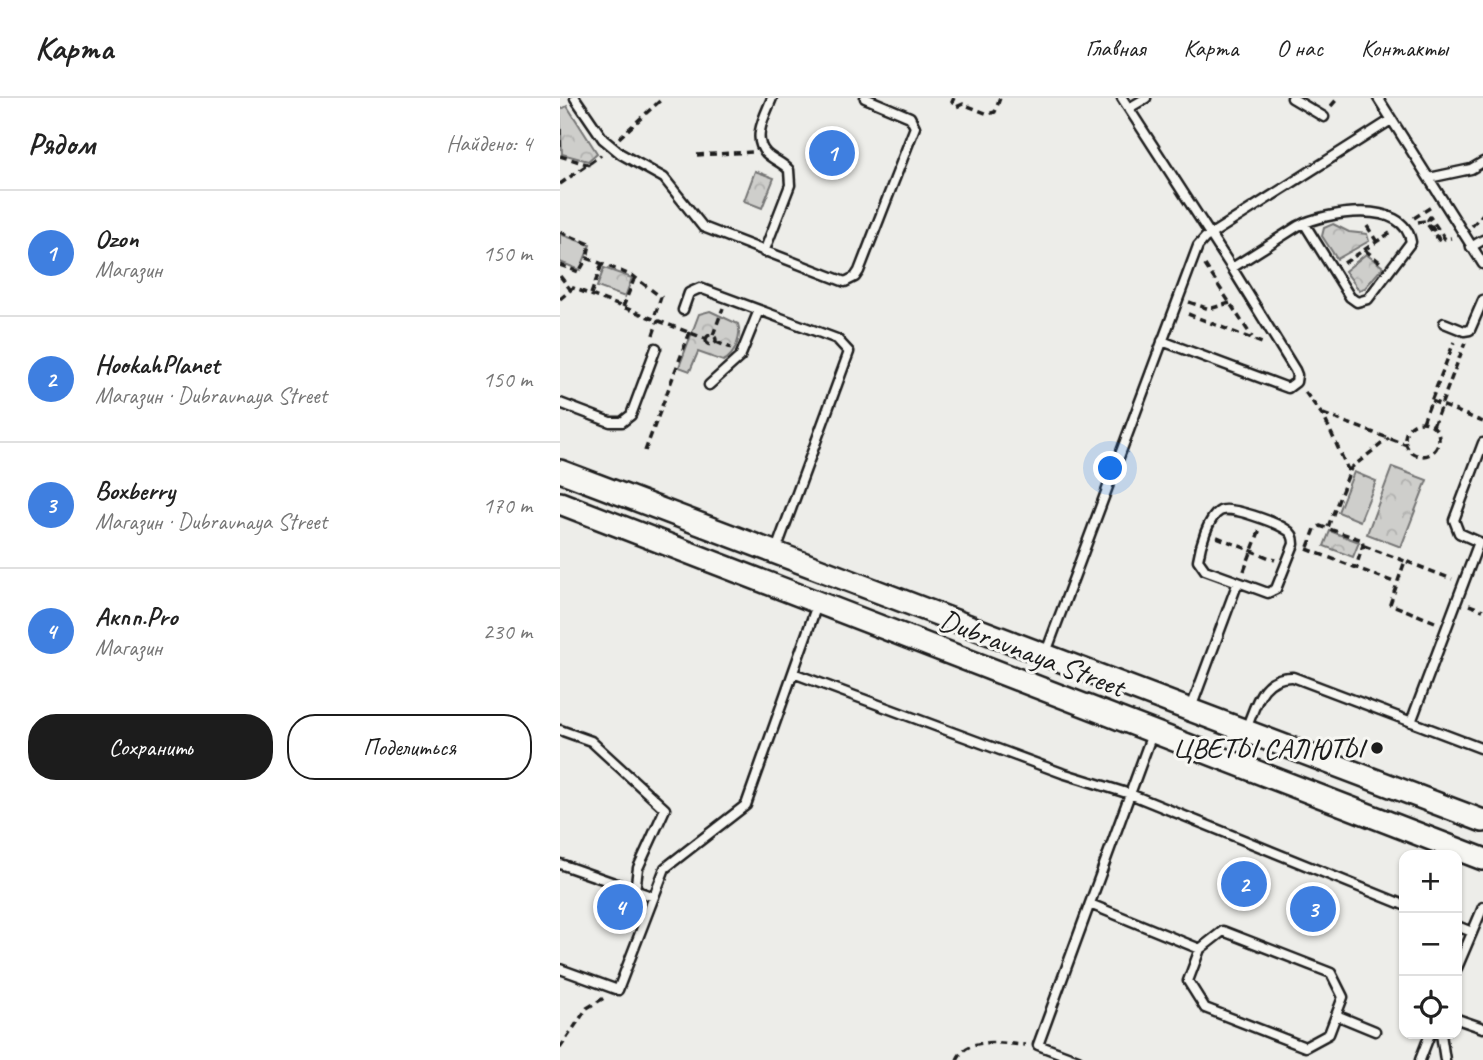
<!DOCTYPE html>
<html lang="ru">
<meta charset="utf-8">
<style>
body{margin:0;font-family:Caveat,sans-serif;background:#f6f6f6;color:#222}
.controls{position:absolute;right:21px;bottom:21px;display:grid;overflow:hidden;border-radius:14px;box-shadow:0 2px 5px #0004}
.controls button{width:63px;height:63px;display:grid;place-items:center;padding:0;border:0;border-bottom:2px solid #e0e0e0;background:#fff;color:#222;font:35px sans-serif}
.you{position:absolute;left:551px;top:371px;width:24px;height:24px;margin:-18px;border:5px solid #fff;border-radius:50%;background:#1a73e8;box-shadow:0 0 0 10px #1a73e833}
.badge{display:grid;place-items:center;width:46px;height:46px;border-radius:50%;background:#1c1c1c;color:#fff;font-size:23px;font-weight:700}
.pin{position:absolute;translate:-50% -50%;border:4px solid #fff;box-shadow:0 2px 7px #0006}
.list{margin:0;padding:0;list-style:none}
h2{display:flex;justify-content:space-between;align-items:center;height:91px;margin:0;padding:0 28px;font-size:30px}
h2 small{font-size:23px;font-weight:400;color:#767676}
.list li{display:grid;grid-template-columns:46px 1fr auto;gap:21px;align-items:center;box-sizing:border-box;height:126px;padding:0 28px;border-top:2px solid #e0e0e0}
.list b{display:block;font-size:26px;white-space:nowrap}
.list p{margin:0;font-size:23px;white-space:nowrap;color:#767676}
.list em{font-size:23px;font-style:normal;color:#767676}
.actions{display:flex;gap:14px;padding:21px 28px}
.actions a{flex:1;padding:16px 0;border:2px solid #1c1c1c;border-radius:28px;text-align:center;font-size:24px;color:#1c1c1c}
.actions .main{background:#1c1c1c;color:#fff}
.icon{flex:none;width:38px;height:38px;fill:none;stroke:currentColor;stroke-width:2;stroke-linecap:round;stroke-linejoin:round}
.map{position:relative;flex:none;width:923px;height:962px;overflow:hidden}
header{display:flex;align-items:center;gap:42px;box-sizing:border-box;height:98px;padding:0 35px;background:#fff;border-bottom:2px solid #e0e0e0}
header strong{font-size:33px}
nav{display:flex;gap:38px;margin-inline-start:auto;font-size:24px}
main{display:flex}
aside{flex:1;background:#fff}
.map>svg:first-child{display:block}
.park{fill:url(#park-crowns);stroke:#757574;stroke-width:2}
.pitch{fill:#cececb;stroke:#757574;stroke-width:2}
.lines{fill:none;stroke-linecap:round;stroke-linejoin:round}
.lane-casing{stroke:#1c1c1c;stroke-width:13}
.secondary-casing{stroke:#1c1c1c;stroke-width:26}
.path{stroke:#1c1c1c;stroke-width:3.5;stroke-dasharray:7 5;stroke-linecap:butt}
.lane{stroke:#f6f6f2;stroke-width:8}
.secondary{stroke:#f6f6f2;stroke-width:21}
.poi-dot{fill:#1c1c1c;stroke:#f6f6f2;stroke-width:2.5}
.labels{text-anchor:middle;stroke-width:6;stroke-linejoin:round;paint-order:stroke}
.street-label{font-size:30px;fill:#1c1c1c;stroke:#f6f6f2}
.poi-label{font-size:30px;fill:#1c1c1c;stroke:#f6f6f2;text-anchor:end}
</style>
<header>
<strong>Карта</strong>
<nav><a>Главная</a><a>Карта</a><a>О нас</a><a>Контакты</a></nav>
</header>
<main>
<aside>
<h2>Рядом<small>Найдено: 4</small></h2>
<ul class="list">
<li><span class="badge" style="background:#3f7fe0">1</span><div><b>Ozon</b><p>Магазин</p></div><em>150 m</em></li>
<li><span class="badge" style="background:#3f7fe0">2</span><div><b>HookahPlanet</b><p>Магазин · Dubravnaya Street</p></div><em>150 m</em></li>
<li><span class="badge" style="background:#3f7fe0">3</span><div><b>Boxberry</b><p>Магазин · Dubravnaya Street</p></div><em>170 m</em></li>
<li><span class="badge" style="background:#3f7fe0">4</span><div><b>Акпп.Pro</b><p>Магазин</p></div><em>230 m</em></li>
</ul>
<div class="actions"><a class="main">Сохранить</a><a>Поделиться</a></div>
</aside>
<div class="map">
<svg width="923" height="962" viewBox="0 0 923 962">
<defs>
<pattern id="park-crowns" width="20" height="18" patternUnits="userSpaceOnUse" patternTransform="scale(1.75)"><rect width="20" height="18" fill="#cececb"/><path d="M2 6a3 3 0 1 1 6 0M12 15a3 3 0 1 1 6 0" fill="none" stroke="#b0b0ae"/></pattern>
</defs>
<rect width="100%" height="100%" fill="#edede9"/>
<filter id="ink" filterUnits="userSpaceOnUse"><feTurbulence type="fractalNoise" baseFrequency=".0143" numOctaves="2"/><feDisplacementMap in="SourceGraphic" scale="14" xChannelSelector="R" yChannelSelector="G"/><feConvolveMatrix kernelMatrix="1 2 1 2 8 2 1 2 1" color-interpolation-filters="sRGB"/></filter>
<g filter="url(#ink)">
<!-- park -->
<path class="park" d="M7,8l30,47 -9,8 -26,-7 -2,-44z
M195,73l19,7 -12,30 -18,-7z
M773,126l16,8 18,2 2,7 -32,18 -15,-23 2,-8z
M806,156l17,13 -18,21 -6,2 -14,-19z
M44,170l28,10 -7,19 -28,-10z
M150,213l28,13c4,12 -3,32 -15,37l-25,-9 -8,19 -11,-4 20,-53z
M832,369l35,13 -26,67 -34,-13z
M770,433l29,11 -6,15 -29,-11z"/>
<!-- pitch -->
<path class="pitch" d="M0,136l30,11 -10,25 -20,-8z
M794,374l22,9 -16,40 -22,-9z"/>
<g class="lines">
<!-- lane casing -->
<g class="lane-casing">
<path id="lane" d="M15,0l28,41 18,15 43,24 39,49 142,55 10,-5 4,-6 56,-144 -5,-10 -45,-19
M562,0l110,170 66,-42c28,-14 106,-28 113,16l-43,57 -11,3 -7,-5 -46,-74
M732,0l32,19
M818,0l105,166
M569,10l17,-10
M869,80l42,-9 12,-7
M911,149l12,-7
M204,154l26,-67 -1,-15c-7,-8 -16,-10 -23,-17 -15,-15 0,-39 6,-55
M123,212l6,-17 11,-5 137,51 12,13 -73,198
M884,225l20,8 6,-1 13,-30
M602,243l126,47 8,-6 1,-7 -2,-5 -63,-102
M149,287l31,-28 19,-47
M0,305l50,19h12l9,-7 25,-67
M485,557l153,-409 7,-8 186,-118
M233,575l269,100 68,21 274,111
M631,610l47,-126 30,11 8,-4 18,-45c0,-6 -1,-11 -7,-14 -10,-7 -57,-25 -67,-19 -12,6 -20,36 -22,49l7,10 33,12
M851,624l68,-180 -20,-9 -5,-13 29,-77
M686,631c10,-24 15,-53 47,-52l190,72
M0,632l31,11 74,68 -27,59 -3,23
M0,766l94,33
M530,806l110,45
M897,828l15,6
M663,833l108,42 12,24 -14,37 -24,13 -100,-39 -17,-27 12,-32z
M897,870l26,-61
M0,871l58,21 47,-122 81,-63 72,-203
M776,917l39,16
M897,921l26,9
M881,936l4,26
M518,962l-40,-15 114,-311
M860,962l10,-26"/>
</g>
<!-- secondary casing -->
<g class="secondary-casing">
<path id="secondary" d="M0,373l923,350
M0,405l923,356"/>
</g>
<!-- path -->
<path class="path" d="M394,0l-2,4 4,5 7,-3 25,10 7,-2 5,-14
M771,8l7,-8
M0,30v19
M59,40l44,-40
M137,57l55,-3
M0,58l30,9
M0,86l41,-29
M854,120l17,-11
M858,124l7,-1 16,22 -13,-23 2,-3 15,22 6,-1
M807,128l10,16
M912,128l11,-12
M0,134l30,12 -3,14
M805,152l16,13
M784,165l46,-30
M0,167l19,7 8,-14 46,18 28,21 -7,21
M645,167l47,72
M0,178l10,13
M31,196l11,-30
M0,201l13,-11 133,51
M629,204l20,7 21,-6
M63,209l12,-30
M628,216l74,29
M146 242a5 5 0 1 1 10 0a5 5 0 1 1-10 0Z
M93,237l5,-15
M153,237l10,-27
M156,244l15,6
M745,294l19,25 25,55
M872,303l51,21
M763,316l84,31
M863,324l31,-80
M845 341a17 17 0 1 1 34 0a17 17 0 1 1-34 0Z
M873,328l32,-83
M85,353l45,-119
M768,429l23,-59 38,-30
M657,439l58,23
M804,448l41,15
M748,449l7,-18 5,-3 42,14 1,5 -7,22
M747,451l89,34
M684,473l16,-42
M909,507l14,5
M875,524l-45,-18 15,-43 47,18
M0,950l27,-40 17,-10
M397,962c10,-25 46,-16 68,-15"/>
<!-- lane -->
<use href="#lane" class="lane"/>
<!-- secondary -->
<use href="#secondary" class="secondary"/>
</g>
</g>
<!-- markers -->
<circle class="poi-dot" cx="817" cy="650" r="7"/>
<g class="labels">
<!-- street labels -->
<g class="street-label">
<text transform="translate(472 555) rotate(21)" y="10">Dubravnaya Street</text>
</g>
<!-- poi labels -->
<g class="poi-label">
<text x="803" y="660">ЦВЕТЫ САЛЮТЫ</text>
</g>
</g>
</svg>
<div class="controls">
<button>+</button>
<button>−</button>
<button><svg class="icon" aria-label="locate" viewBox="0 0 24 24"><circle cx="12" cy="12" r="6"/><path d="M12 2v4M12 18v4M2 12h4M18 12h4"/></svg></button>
</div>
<div class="you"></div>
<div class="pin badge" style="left:272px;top:55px;background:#3f7fe0">1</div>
<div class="pin badge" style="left:684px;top:786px;background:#3f7fe0">2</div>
<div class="pin badge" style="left:753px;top:811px;background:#3f7fe0">3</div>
<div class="pin badge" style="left:60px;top:809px;background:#3f7fe0">4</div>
</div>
</main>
